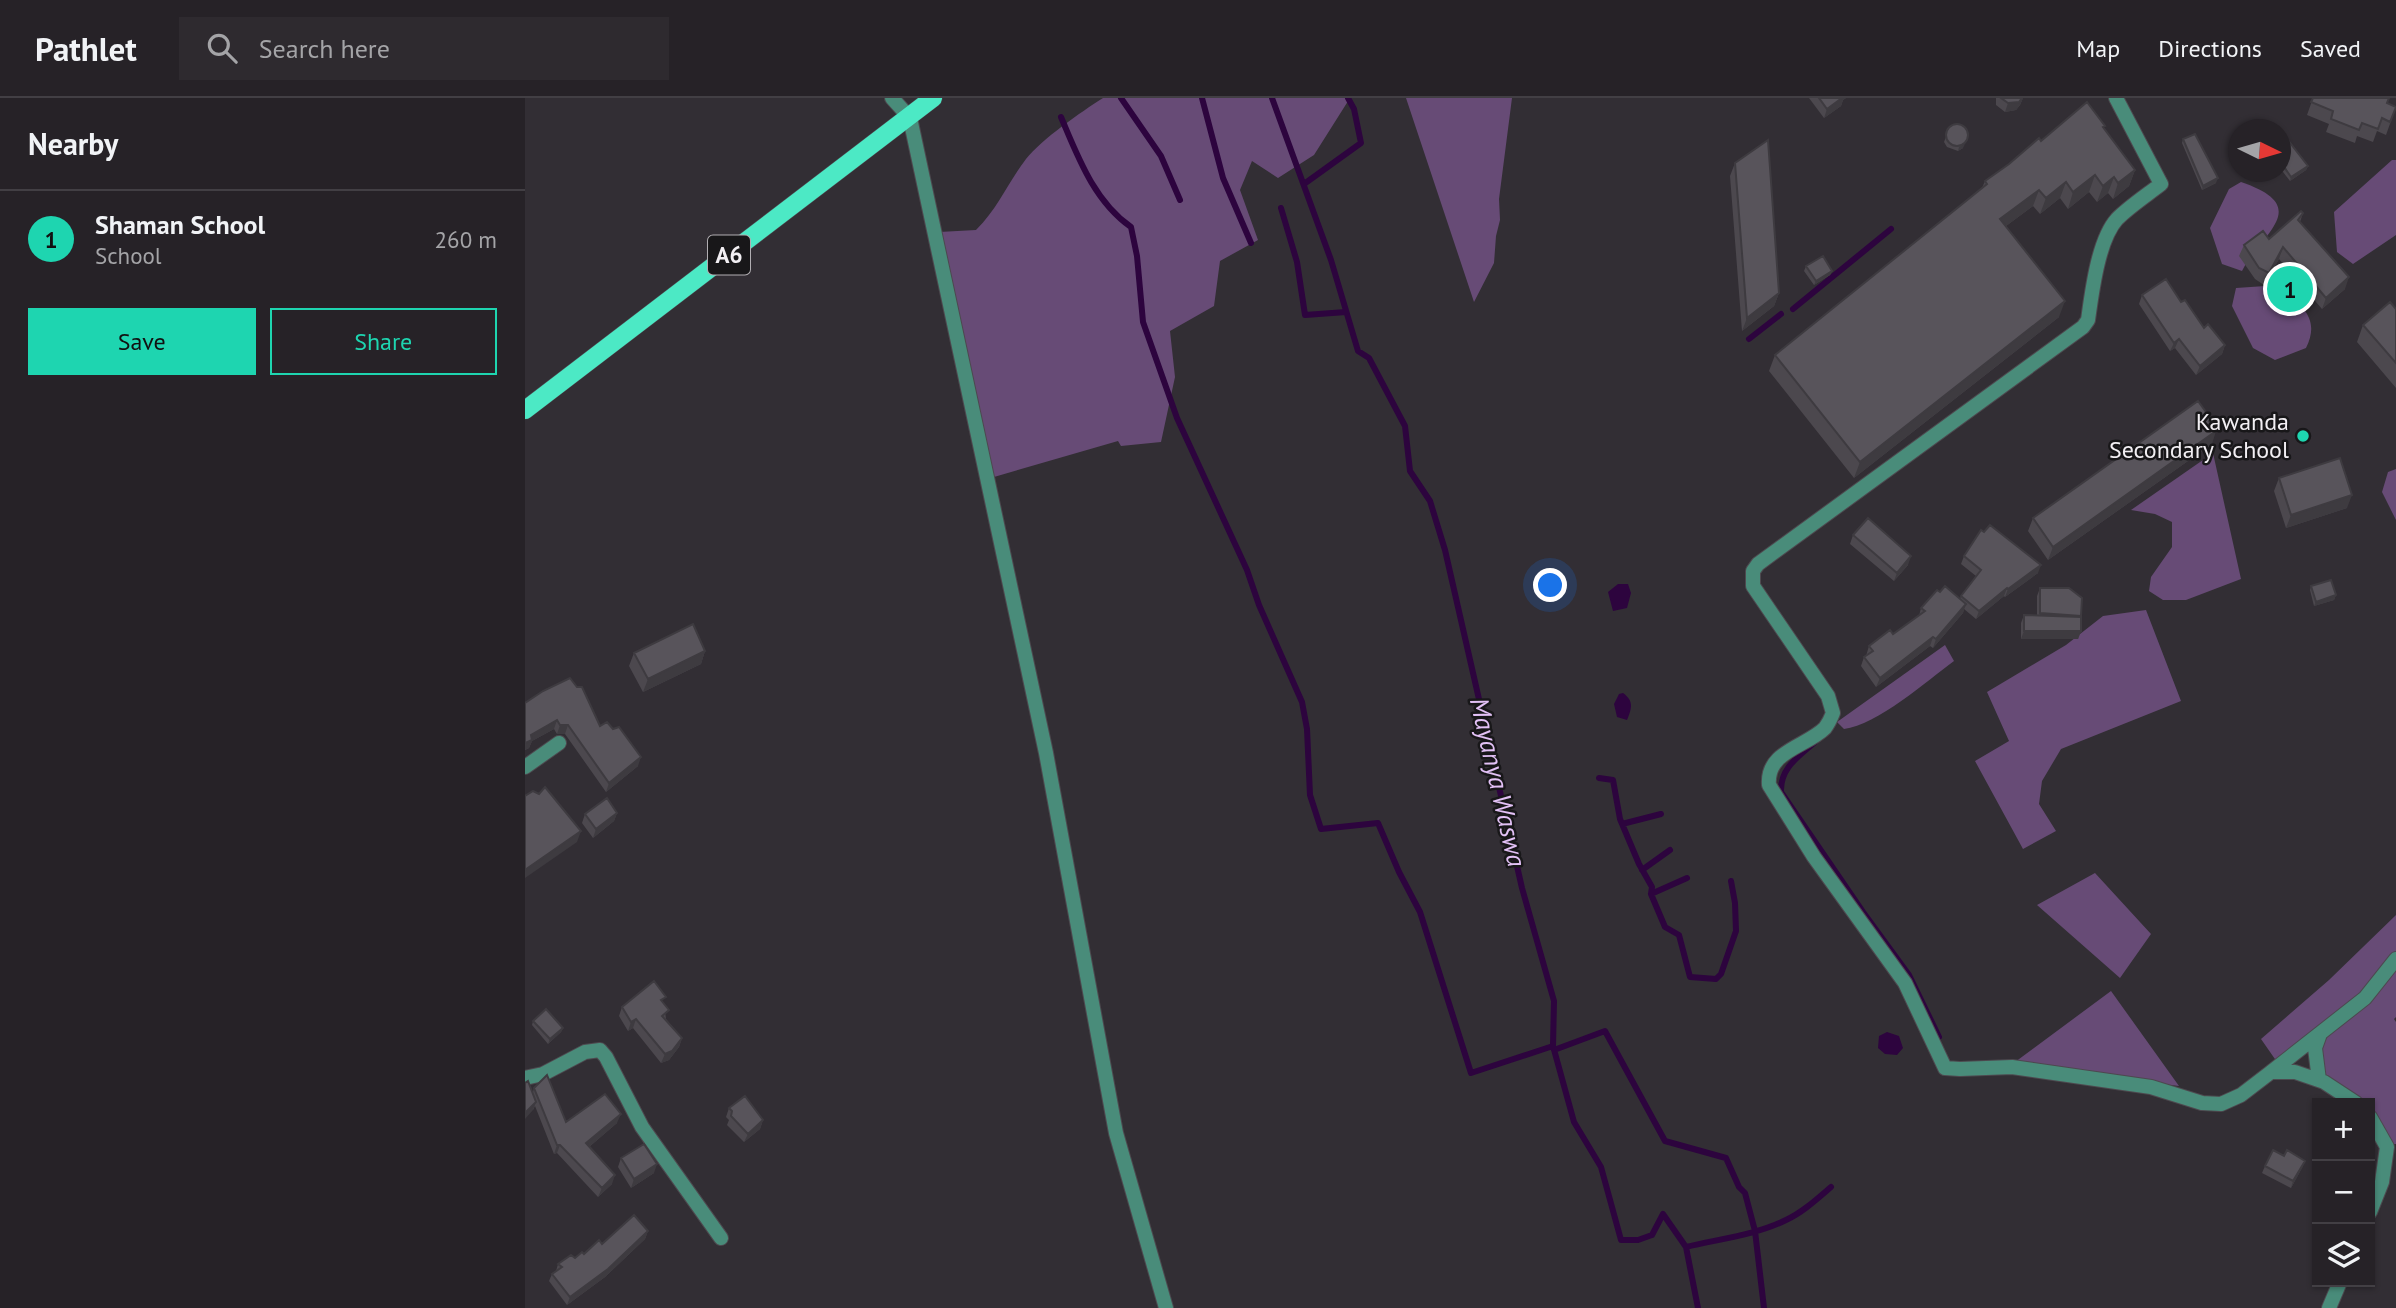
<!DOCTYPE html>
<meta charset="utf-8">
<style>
body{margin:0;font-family:"PT Sans",sans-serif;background:#2e2a2f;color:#f1f3f6}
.controls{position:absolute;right:21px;bottom:21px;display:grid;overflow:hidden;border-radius:0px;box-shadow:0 2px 5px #0004}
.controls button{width:63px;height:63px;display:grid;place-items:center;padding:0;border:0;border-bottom:2px solid #423f44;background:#262227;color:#f1f3f6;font:35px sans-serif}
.compass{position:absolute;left:1703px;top:21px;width:63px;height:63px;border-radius:50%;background:#262227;box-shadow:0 2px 5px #0004;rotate:95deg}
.you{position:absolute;left:1026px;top:488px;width:24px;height:24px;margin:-18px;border:5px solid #fff;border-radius:50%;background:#1a73e8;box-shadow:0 0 0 10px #1a73e833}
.badge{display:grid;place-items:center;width:46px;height:46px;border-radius:50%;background:#1ed5b0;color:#111;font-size:23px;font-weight:700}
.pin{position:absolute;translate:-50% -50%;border:4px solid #fff;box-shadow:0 2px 7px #0006}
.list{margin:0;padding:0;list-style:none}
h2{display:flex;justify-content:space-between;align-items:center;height:91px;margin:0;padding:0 28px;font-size:30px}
h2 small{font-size:23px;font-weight:400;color:#a4a4a7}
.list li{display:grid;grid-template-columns:46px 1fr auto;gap:21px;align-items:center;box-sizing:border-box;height:98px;padding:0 28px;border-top:2px solid #423f44}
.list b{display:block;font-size:26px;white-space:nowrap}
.list p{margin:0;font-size:23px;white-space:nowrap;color:#a4a4a7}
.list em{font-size:23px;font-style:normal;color:#a4a4a7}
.actions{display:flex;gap:14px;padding:21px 28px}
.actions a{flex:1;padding:16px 0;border:2px solid #1ed5b0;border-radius:0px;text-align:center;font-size:24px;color:#1ed5b0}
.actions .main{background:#1ed5b0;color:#111}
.icon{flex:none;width:38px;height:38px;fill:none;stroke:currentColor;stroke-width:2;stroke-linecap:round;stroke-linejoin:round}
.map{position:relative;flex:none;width:1871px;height:1210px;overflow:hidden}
header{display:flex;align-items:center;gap:42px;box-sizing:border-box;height:98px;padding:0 35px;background:#262227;border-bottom:2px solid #423f44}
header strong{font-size:33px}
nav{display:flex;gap:38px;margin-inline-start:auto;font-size:24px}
.search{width:490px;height:63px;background:#2e2a2f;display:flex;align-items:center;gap:18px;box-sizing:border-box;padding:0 24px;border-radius:0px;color:#a4a4a7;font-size:26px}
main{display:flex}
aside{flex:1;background:#262227}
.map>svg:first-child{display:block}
.green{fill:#674b76}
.water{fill:#2d043e}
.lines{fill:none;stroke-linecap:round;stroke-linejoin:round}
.stream{stroke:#2d043e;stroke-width:6}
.street-casing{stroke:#4d494f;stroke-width:16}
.primary-casing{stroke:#4d494f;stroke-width:19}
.street{stroke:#498c7a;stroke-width:14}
.primary{stroke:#4ce9c5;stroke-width:18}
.wall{fill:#4c484e}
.shaded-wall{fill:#3e3b40}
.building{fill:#58545b;stroke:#3e3b40;stroke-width:2}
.poi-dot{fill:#1ed5b0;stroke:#181719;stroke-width:2.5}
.labels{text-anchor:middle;stroke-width:5;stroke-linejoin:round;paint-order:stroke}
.shield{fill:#181719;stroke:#b1aeb2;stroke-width:2}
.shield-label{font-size:23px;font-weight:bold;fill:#f2eff3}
.poi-label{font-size:24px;fill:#f2eff3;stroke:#181719;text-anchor:end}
.water-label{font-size:26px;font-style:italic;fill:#e3c1f6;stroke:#181719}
</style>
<header>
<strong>Pathlet</strong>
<div class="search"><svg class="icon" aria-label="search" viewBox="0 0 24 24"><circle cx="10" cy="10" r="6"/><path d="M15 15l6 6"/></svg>Search here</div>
<nav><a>Map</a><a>Directions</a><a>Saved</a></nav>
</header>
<main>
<aside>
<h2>Nearby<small></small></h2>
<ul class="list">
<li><span class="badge">1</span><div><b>Shaman School</b><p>School</p></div><em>260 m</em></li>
</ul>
<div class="actions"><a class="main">Save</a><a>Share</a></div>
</aside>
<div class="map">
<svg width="1871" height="1210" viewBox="0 0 1871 1210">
<rect width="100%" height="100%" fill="#322e34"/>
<!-- green -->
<path class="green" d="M578,0h247l-36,57 -36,23 -26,-17 -12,29 18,50 -38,21 -6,45 -44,25 5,46 -14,65 -40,4 -3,-5 -124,36 -55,-245 37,-2c23,-23 31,-46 50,-71 16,-20 55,-47 77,-61z
M881,0h106l-13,101 1,21 -4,16 -2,27 -20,39z
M1867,62h4v75l-43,29 -16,-12 -3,-40z
M1716,84c73,25 21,50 1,89l-20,-7 -12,-36 19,-39z
M1755,187c21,22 41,32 26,63l-31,12 -22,-12 -21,-42 4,-18z
M1688,355l28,126 -55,21h-23l-14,-9 2,-14 21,-30v-25l-17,-8 -24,-4z
M1871,371v51l-14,-28 6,-20z
M1621,512l35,91 -120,48 -19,32 -3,23 17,27 -33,18 -48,-88 34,-20 -22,-49 79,-47 37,-29z
M1420,547l9,16c-27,20 -77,64 -110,68l-7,-7z
M1570,775l56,61 -31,44 -83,-73z
M1871,817v37l-36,41 -83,69 -16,-23 68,-59z
M1871,869v50l-2,2 2,3v122h-6l-20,-35v-6h-4l-15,-12 -29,-15 1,-37z
M1586,893l68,95 -168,-21z"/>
<!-- water -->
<path class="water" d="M1093,486h10l3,9 -4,15 -14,3 -5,-19z
M1098,595c11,8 9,15 4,27l-10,-3 -3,-13 5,-10z
M1362,934l12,4 4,12 -6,7 -12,-1 -7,-6 1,-12z"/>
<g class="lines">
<!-- stream -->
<path class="stream" d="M596,0l40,58 19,44
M677,0l21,80 28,65
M747,0l59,162 27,91 11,7 36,68 5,45 20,30 15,49 77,338 32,113 -1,45 21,76 27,45 20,73h17l14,-5 11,-21 23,33 12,61
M536,19c17,40 33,84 70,110l6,29 6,66 34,96 70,152 12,35 43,97 5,27 3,66 11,34 57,-6 21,49 21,40 51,161 82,-27
M779,86l57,-41 -7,-34 -6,-11
M756,110l16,54 8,53 41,-3
M1268,211l98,-80
M1224,241l32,-25
M1290,644c-17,15 -35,26 -34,50l82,120 46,63 30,62
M1074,680l14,2 7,39 19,45 13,23 -1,7 14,33 14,8 11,42 26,2 5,-5 15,-43 -1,-28 -4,-22
M1097,726l39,-10
M1117,772l28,-20
M1126,796l36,-16
M1029,952l51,-19 60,110 61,17 13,29 6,6 10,38 9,77
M1161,1149c33,-8 70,-12 100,-27 17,-8 31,-21 45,-33"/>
<!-- street casing -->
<g class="street-casing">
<path id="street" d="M367,0l18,20 136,635 70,380 50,175
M1591,0l45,86c-14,11 -31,22 -44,35 -19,21 -25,73 -29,101l-5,7 -325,237 -5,7v15l75,110 5,17c-2,5 -5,11 -8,15 -19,19 -59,23 -56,57l45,72 91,126 40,85 15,1 52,-2 139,20 51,16 19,1 20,-9 30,-23h24l29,10 32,21
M0,669l34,-24
M1746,974l94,-74 31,-39
M0,980l18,-4 42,-22 15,-2 6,7 36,70 79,111
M1794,982l-4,-32 5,-14
M1845,1019l17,30 -5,35 -12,30
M1804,1210l11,-26"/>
</g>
<!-- primary casing -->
<g class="primary-casing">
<path id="primary" d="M0,312l408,-312"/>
</g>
<!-- street -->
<use href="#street" class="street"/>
<!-- primary -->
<use href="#primary" class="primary"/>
</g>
<!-- wall -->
<path class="wall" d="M1284,0h37l-3,2 -2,6 -17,12z
M1471,0h27l-3,7 -4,5 -11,2 -9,-7z
M1788,0l74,5 9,4 -10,28 -9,-4 -4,11 -16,-6 -2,7 -29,-11 3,-8 -22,-9z
M1425,28l13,22 -5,3 -11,-4 -3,-5z
M1579,31l31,41 -6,16 -16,13 -5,-6 -11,9 -8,-10 -21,17 -8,-11 -20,16 -7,-8 -27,20 53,91 -205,161 -85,-107 6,-16 207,-167 3,-7 56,-40z
M1755,32l28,36 -2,4 -16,11 -10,-13z
M1658,41l33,44 -14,7 -20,-47z
M1210,65l44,130 -5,13 -32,25 -12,-155z
M1778,115l-3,9 45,67 -23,20 -43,-50 -15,26 -9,-6 -16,-23 5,-11 25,-6z
M1281,168l26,5 -2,4 -16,10 -10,-14z
M1617,197l39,7 23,26 21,17 -3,9 -26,21 -21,-27 -5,3 -31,-47z
M1871,211v79l-39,-46 6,-17z
M1687,346l-164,116 -20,-29 5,-13z
M1754,380l68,30 -61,20 -12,-37z
M1328,437l55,30 -14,16 -44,-37z
M1439,458l74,17 -33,24 -1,-1 -28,23 -12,-10 -1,4 -30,35 -3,-2 -54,41 -15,-21 3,-9 2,-1 3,-10 24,-12 26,-18 2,-8 19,-16 20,7 1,-3 15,-20 -15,-12z
M1786,488l25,9 -2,5 -20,6 -4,-16z
M1515,490l40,29 1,14 -3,8h-57v-16l3,-8h13v-19z
M180,553l-4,13 -58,28 -14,-26 5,-13z
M0,605l75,23 38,40 -32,26 -41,-58h-8l-3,-5 -22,12 -3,7 -4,2z
M92,715l-3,8 -21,17 -11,-15 3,-9z
M139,905l2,16 16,19 -3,9 -10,13 -8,3 -28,-35 -5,3 -9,-15 3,-9z
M8,923l30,7 -2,4 -13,12 -16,-19z
M9,990l32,34 51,1 -28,24 23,37 -14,13 -41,-44 -3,1 -19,-48 -2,4v-18z
M204,1010l34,12 -3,9 -16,13 -17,-17 2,-5 -3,-3z
M1759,1058l21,5 -3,7 -11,20 -29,-15 3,-7z
M96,1060l33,15 -23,15 -13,-21z
M123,1133l-3,8 -40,38 -38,28 -18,-24 3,-7 4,-3 2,-7 17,-6 27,-14z"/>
<!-- shaded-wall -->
<path class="shaded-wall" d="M1316,0h5l-3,2 -2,6 -17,12 3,-9z
M1498,0l-3,7 -4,5 -11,2 3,-9z
M1440,46l-2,4 -5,3 1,-4z
M1783,68l-2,4 -16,11 1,-4z
M1610,72l-6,16 -16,13 5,-16z
M1570,77l-6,17 -21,17 5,-17z
M1589,79l-6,16 -11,9 6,-16z
M1693,80l-2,5 -14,7 1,-4z
M1541,84l-6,16 -20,16 6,-16z
M1514,92l-6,16 -39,29 6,-16z
M1758,149l-4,12 -15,26 5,-12z
M1307,173l-2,4 -16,10 2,-4z
M1824,179l-4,12 -23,20 4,-11z
M1254,195l-5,13 -32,25 5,-13z
M1540,203l-6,16 -205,161 6,-16z
M1654,241l-4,9 -5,3 4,-8z
M1700,247l-3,9 -26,21 4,-9z
M1691,333l-4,13 -164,116 5,-13z
M1827,397l-5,13 -61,20 5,-13z
M1386,458l-3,9 -14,16 3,-8z
M1516,467l-3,8 -33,24 3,-8z
M1482,490l-3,8 -28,23 3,-8z
M1811,497l-2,5 -20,6 2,-4z
M1441,506l-3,9 -30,35 3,-9z
M1515,515l41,3 -43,5z
M1499,533h57l-3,8h-57z
M1408,539l-3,9 -54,41 4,-9z
M180,553l-4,13 -58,28 5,-13z
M32,622l-3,9 -22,12 -3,7 -4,2v-7l6,-8z
M35,627h8l-3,9h-8z
M116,659l-3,9 -32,26 3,-9z
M92,715l-3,8 -21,17 3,-9z
M56,733l-4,11 -52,36v-8z
M111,921l-3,9 -5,3 3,-9z
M38,930l-2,4 -13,12 2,-5z
M157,940l-3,9 -10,13 -8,3 4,-9z
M11,1004l-3,8 -8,9v-6z
M96,1016l-4,9 -34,29 3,-9z
M238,1022l-3,9 -16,13 4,-8z
M32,1047h3l-3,8 -3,1z
M1780,1063l-3,7 -11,20 2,-7z
M132,1066l-3,9 -23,15 3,-9z
M90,1077l-3,9 -14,13 4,-9z
M123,1133l-3,8 -40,38 -38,28 3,-8z"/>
<!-- building -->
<path class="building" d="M1294,0h23l-15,11z
M1476,0h21l-3,4 -11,1z
M1788,0h76l-2,5 9,4 -6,15 -8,-4 -4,11 -16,-6 -3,7 -28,-11 2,-8 -22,-9z
M1562,4l18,24 -2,1 32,43 -17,13 -4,-6 -11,9 -8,-11 -22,17 -7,-10 -20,16 -7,-8 -39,29 65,82 -205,161 -85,-107 212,-171 -2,-3 24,-17 30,-26 2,3z
M1421 37a11 11 0 1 1 22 0a11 11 0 1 1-22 0Z
M1755,32l28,36 -17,11 -11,-16z
M1670,36l23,44 -15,8 -20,-47z
M1243,42l11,153 -32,25 -12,-155z
M1776,113l2,2 -5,7 51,57 -23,21 -43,-51 -14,26 -10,-5 -15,-23 19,-14 6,8z
M1298,158l9,15 -16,10 -10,-15z
M1641,181l15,23 4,-2 19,28 4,-4 17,21 -25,21 -21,-27 -5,4 -32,-48z
M1865,204l6,7v54l-33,-38z
M1673,303l13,18 -2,2 7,10 -163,116 -20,-29z
M1815,360l12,37 -61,20 -12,-37z
M1343,420l43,38 -14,17 -44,-38z
M1465,427l51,40 -33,24 -1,-1 -28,23 -18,-15 20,-26 -17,-14 17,-26 3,2z
M1806,482l5,15 -20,7 -5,-16z
M1420,488l21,18 -30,35 -3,-2 -53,41 -16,-21 9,-6 -4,-5 21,-16 3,4 32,-23 -4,-3 16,-18 3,2z
M1515,490h29l13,10 -1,18 -41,-3z
M1499,517l57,2v14h-57z
M168,526l12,27 -57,28 -14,-26z
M45,580l7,9h5l18,39 7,-4 6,7 6,-2 22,30 -32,26 -41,-58h-8l-3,-5 -26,15 1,5 -7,3v-40l18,-12z
M20,689l36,44 -56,39v-74l8,-5 6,3z
M82,700l10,15 -21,16 -11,-15z
M129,883l12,16 -5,3 8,10 -7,6 20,22 -10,13 -7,3 -29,-35 -5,3 -9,-15z
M21,911l17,19 -13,11 -17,-18z
M22,977l19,47 39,-28 16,20 -35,29 29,32 -13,13 -42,-43h-3l-23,-57z
M3,983l8,21 -11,11v-30z
M220,998l18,24 -15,14 -17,-18 1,-5 -3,-3z
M119,1046l13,20 -23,15 -13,-21z
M1748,1052l11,6 3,-6 18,11 -12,20 -28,-15z
M109,1117l14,16 -40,38 -38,28 -18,-23 10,-7 -4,-3 13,-9 4,3 7,-6 2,2 15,-14 3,4z"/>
<!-- markers -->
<circle class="poi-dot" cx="1778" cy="338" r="7"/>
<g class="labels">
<!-- shield labels -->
<rect class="shield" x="183" y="137.5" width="42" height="39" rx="5"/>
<g class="shield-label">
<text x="204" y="165">A6</text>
</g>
<!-- poi labels -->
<g class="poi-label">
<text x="1764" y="332">Kawanda<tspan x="1764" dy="28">Secondary School</tspan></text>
</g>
<!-- water labels -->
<g class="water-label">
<text transform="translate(973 684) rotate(77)" y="9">Mayanya Waswa</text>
</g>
</g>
</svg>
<div class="controls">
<button>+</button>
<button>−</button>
<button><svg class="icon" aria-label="layers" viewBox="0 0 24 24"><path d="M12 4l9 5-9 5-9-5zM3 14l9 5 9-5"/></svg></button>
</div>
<svg class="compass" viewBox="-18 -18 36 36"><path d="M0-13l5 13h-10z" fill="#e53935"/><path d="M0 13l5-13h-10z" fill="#a4a4a7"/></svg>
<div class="you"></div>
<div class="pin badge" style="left:1765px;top:191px">1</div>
</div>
</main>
